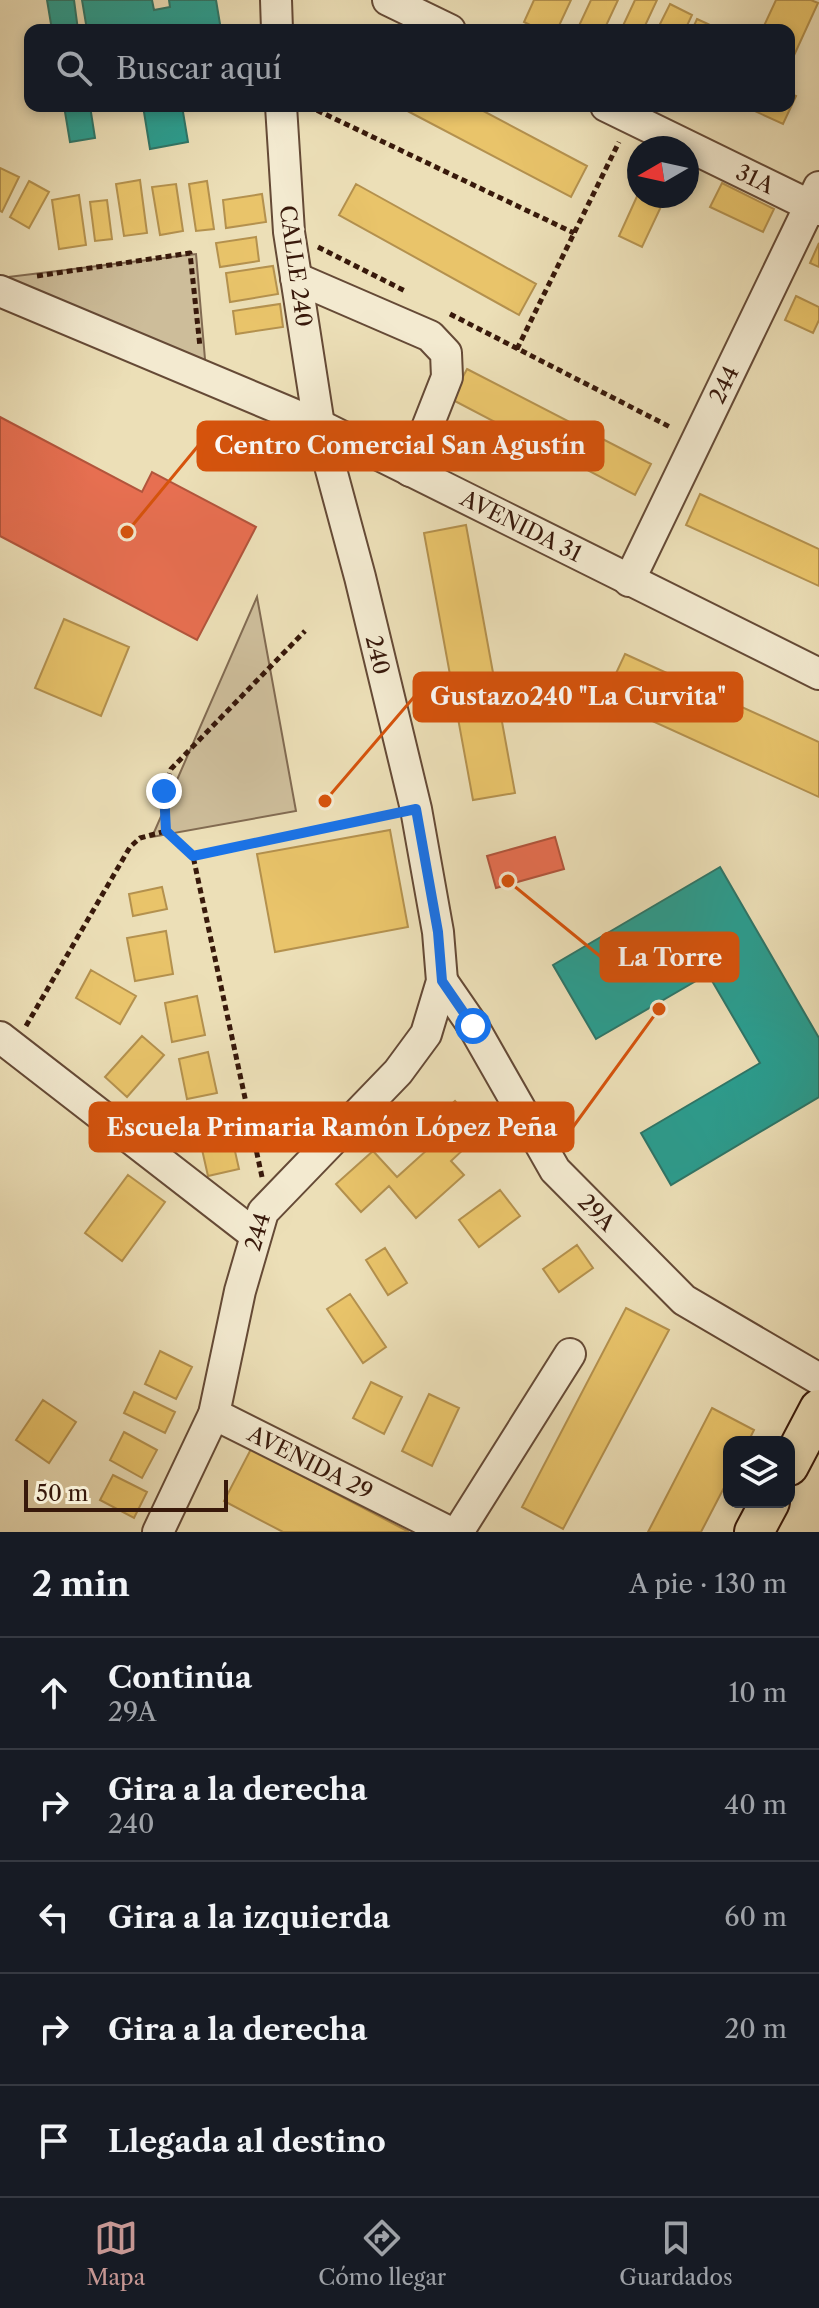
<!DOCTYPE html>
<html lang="es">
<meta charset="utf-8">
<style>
body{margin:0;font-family:"Libre Caslon Text",serif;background:#20242c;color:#f1f3f6}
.controls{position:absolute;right:24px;bottom:24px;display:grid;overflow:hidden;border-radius:16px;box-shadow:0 4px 12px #0003}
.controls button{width:72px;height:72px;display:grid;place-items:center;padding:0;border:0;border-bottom:2px solid #363941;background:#171b24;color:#f1f3f6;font:40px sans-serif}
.compass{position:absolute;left:627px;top:136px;width:72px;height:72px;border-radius:50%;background:#171b24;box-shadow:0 4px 12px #0003;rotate:261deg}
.scale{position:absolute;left:24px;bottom:20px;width:204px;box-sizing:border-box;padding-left:8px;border:4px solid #38190b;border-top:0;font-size:22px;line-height:28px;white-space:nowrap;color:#38190b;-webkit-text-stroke:6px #f3ead0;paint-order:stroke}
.stop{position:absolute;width:24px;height:24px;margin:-18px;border:6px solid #1a73e8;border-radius:50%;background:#fff}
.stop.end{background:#1a73e8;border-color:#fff;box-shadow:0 2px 8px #0008}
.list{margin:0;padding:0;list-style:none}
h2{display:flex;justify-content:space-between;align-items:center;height:104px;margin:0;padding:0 32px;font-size:34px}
h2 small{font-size:26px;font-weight:400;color:#9ea1a6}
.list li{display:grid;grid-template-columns:52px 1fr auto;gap:24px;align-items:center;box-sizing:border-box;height:112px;padding:0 32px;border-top:2px solid #363941}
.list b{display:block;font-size:30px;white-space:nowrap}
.list p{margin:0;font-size:26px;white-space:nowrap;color:#9ea1a6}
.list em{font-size:26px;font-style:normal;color:#9ea1a6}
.icon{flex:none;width:44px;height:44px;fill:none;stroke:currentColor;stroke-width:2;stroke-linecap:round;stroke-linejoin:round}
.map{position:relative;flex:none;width:819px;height:1532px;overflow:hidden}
.search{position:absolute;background:#171b24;box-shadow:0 4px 12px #0003;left:24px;right:24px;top:24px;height:88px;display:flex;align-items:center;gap:20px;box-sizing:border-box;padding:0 28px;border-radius:16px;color:#9ea1a6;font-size:30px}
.sheet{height:664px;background:#171b24}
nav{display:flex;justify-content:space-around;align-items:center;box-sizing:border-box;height:112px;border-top:2px solid #363941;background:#171b24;font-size:22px;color:#9ea1a6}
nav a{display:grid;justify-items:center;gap:4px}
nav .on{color:#c59692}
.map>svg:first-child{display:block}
.green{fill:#cdbd9a;stroke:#826b52;stroke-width:2}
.homes{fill:#e9c46a;stroke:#b4914e;stroke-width:2}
.shops{fill:#e76f51;stroke:#b2553c;stroke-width:2}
.schools{fill:#2a9d8f;stroke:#2e7567;stroke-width:2}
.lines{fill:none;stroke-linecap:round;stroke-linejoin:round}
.minor-casing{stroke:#654a36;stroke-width:34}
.major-casing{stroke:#38190b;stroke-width:42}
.path{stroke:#38190b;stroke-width:5;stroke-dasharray:6 4;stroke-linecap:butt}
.minor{stroke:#f3ead0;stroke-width:30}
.major{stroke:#ecdfb7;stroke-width:38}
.route{stroke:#1a73e8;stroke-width:10}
.labels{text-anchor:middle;stroke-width:8;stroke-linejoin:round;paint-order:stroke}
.street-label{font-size:22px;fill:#38190b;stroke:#f3ead0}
.leader{fill:none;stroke:#d6530c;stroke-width:3}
.callout-dot{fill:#d6530c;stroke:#f3ead0;stroke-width:3}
.callout{fill:#d6530c;stroke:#d6530c;stroke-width:3}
.callout-label{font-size:24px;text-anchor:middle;font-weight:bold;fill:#fff}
</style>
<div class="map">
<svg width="819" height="1532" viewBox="0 0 819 1532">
<rect width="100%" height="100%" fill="#ecdfb7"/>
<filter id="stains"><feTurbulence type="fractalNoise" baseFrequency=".0025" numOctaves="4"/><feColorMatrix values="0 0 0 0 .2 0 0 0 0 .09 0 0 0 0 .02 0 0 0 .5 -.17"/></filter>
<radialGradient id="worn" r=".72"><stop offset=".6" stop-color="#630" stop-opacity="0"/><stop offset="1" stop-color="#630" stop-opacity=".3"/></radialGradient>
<!-- green -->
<path class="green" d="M196,254l10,117 -206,-93z
M257,597l39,214 -144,26z"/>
<!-- homes -->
<path class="homes" d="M534,0h37l-14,30h-17l-16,-8z
M591,0h27l-14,30h-27z
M635,0h22l-14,30h-22z
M776,0h35l7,3 -27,59 -2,-2v-30h-27z
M670,4l22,11 -7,15h-28z
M697,19l22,10 -1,1h-26z
M789,93l7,3 -13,28 -39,-18h45z
M398,106h76l113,60 -16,31z
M0,168l19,9 -17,35 -2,-1z
M140,180l7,53 -23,3 -8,-52z
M29,181l20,11 -20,36 -19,-11z
M207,181l7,48 -18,2 -7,-47z
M722,183l52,26 -11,23 -53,-25z
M176,184l7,47 -23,4 -8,-48z
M356,184l180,100 -17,31 -180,-100z
M639,192v4h27l-24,51 -23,-11z
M262,194l4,28 -40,6 -3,-28z
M79,195l7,50 -27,4 -7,-49z
M107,200l5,39 -17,2 -5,-39z
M256,237l3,24 -39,6 -4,-24z
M819,243v24l-9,-4z
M273,266l5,28 -48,8 -4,-29z
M796,296l23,11v13l-6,13 -28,-13z
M280,304l3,23 -47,7 -3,-23z
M467,369l184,95 -16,31 -184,-96z
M700,494l119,55v37l-133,-61z
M466,525l49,268 -42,7 -49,-267z
M64,619l65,28 -28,69 -66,-28z
M625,654l194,88v55l-215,-98z
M390,830l18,97 -133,25 -18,-98z
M162,887l5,22 -34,7 -4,-22z
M166,931l7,43 -38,7 -8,-43z
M91,970l45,26 -16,28 -44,-26z
M197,996l8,39 -33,7 -7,-39z
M142,1036l22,19 -37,42 -22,-20z
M208,1052l9,41 -30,6 -8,-40z
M455,1101l27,31 -31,29 13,14 -48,43 -27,-32 -28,26 -25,-28 37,-33 24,26 30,-27 -12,-13z
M225,1107l14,62 -31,7 -14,-62z
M128,1175l37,27 -43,59 -37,-28z
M500,1190l20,26 -41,31 -20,-27z
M577,1245l16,23 -34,24 -16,-23z
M385,1248l22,35 -19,12 -22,-35z
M350,1294l36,53 -23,16 -36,-54z
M626,1308l43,22 -106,199 -41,-22z
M160,1351l32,16 -16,32 -31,-15z
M371,1382l31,15 -18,37 -31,-16z
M134,1392l41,20 -10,21 -41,-20z
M429,1394l30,14 -27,58 -30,-15z
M43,1400l33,22 -27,41 -33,-23z
M712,1408l42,22 -6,12h-19v36l-28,54h-53z
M124,1432l33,18 -15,28 -32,-18z
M251,1449l158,83h-126l-59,-31z
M113,1475l34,17 -13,26 -34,-18z"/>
<!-- shops -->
<path class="shops" d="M0,417l142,75 10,-20 104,55 -59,113 -197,-104z
M555,837l9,32 -68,19 -9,-32z"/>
<!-- schools -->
<path class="schools" d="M47,0h27l4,30h-26z
M82,0h70l2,10 16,-3 -1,-7h47l5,30h-92v-3l-42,3z
M64,106h26l5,32 -25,4z
M143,106h39l6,36 -38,7z
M720,867l99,171v59l-148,88 -30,-52 119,-70 -52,-89 -112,65 -43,-74z"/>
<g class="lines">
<!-- minor casing -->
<g class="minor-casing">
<g id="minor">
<path d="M276,0l1,30"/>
<path d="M388,0l62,30"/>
<path id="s1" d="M606,106l213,104"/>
<path d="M296,278l134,58 16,17 1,24 -37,94"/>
<path id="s2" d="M0,291l319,134 500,249"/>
<path id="s3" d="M629,581l190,-394"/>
<path id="s4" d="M442,981l31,45 82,144 129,130 135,79"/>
<path d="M0,1037l254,197"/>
<path id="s5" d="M214,1414l235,118"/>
<path id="s6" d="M158,1532l56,-118 26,-123 23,-79 135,-140 28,-38 16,-53 -4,-49 -22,-123 -56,-232 -41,-152 -30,-193 -8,-126"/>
<path d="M458,1532l112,-178"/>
</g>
</g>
<!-- major casing -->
<g class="major-casing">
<path id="major" d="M789,1466l30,-57
M754,1532l16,-30"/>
</g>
<!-- path -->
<path class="path" d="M308,106l266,127
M318,247l87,44
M37,276l153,-23 10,94
M450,314l222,114
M517,349l102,-207
M166,831l27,25
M26,1026l104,-179 10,-9 26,-7 -2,-40 7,-22 134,-138
M262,1177l-69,-321 197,-41"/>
<!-- minor -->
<use href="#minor" class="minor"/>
<!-- major -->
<use href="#major" class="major"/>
</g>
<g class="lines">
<!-- route -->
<path class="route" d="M164,791l2,40 27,25 223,-47 22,123 4,49 31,45"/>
</g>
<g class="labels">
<!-- street labels -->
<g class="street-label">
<text dy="8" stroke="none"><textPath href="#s1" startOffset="166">31A</textPath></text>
<text transform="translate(296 266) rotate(82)" y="8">CALLE 240</text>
<text dy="8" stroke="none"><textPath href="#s3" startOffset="218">244</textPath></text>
<text dy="8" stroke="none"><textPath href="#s2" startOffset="572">AVENIDA 31</textPath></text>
<text transform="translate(378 655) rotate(76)" y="8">240</text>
<text dy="8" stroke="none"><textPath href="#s4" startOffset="280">29A</textPath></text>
<text dy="8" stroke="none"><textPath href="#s6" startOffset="318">244</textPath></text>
<text dy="8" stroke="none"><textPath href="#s5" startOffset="108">AVENIDA 29</textPath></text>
</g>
</g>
<!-- callouts -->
<path class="leader" d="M127 532L198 446M325 801L414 697M508 881L601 957M659 1009L573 1127"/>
<g class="callout-dot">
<circle cx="127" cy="532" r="8"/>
<circle cx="325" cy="801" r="8"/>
<circle cx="508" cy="881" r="8"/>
<circle cx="659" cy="1009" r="8"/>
</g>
<g class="callout">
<rect x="198" y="422" width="405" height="48" rx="8"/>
<rect x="414" y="673" width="328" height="48" rx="8"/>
<rect x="601" y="933" width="137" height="48" rx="8"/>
<rect x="90" y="1103" width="483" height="48" rx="8"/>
</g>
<g class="callout-label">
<text x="400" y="454">Centro Comercial San Agustín</text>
<text x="578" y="705">Gustazo240 "La Curvita"</text>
<text x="670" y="966">La Torre</text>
<text x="332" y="1136">Escuela Primaria Ramón López Peña</text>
</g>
<rect width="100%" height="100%" filter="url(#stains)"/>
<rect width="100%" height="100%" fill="url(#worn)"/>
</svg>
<div class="controls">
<button><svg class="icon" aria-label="layers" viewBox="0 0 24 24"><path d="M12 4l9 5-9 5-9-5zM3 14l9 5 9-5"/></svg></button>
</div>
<svg class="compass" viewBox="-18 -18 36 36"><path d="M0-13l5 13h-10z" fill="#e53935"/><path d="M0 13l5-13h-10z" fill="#9ea1a6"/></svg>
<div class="scale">50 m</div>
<div class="stop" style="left:473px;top:1026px"></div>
<div class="stop end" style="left:164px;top:791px"></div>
<div class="search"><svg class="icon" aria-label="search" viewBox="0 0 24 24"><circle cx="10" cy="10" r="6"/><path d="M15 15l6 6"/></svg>Buscar aquí</div>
</div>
<section class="sheet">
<h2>2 min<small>A pie · 130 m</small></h2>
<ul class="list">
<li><svg class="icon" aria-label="ahead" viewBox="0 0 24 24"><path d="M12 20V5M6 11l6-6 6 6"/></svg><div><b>Continúa</b><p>29A</p></div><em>10 m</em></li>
<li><svg class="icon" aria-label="right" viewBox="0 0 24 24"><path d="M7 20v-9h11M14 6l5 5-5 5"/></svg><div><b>Gira a la derecha</b><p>240</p></div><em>40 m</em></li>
<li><svg class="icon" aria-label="left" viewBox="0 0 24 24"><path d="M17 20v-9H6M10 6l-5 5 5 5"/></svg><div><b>Gira a la izquierda</b></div><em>60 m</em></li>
<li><svg class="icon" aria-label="right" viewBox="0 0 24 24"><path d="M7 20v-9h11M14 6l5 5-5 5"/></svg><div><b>Gira a la derecha</b></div><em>20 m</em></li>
<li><svg class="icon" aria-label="arrive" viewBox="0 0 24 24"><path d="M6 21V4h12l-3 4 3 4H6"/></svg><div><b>Llegada al destino</b></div></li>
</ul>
</section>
<nav>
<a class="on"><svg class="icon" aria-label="map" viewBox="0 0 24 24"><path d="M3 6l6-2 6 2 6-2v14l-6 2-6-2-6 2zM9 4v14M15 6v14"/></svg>Mapa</a>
<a><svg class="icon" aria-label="directions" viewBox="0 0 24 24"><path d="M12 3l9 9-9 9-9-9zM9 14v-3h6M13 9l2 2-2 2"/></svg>Cómo llegar</a>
<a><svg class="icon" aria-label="saved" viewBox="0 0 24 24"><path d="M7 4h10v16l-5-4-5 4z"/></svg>Guardados</a>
</nav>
